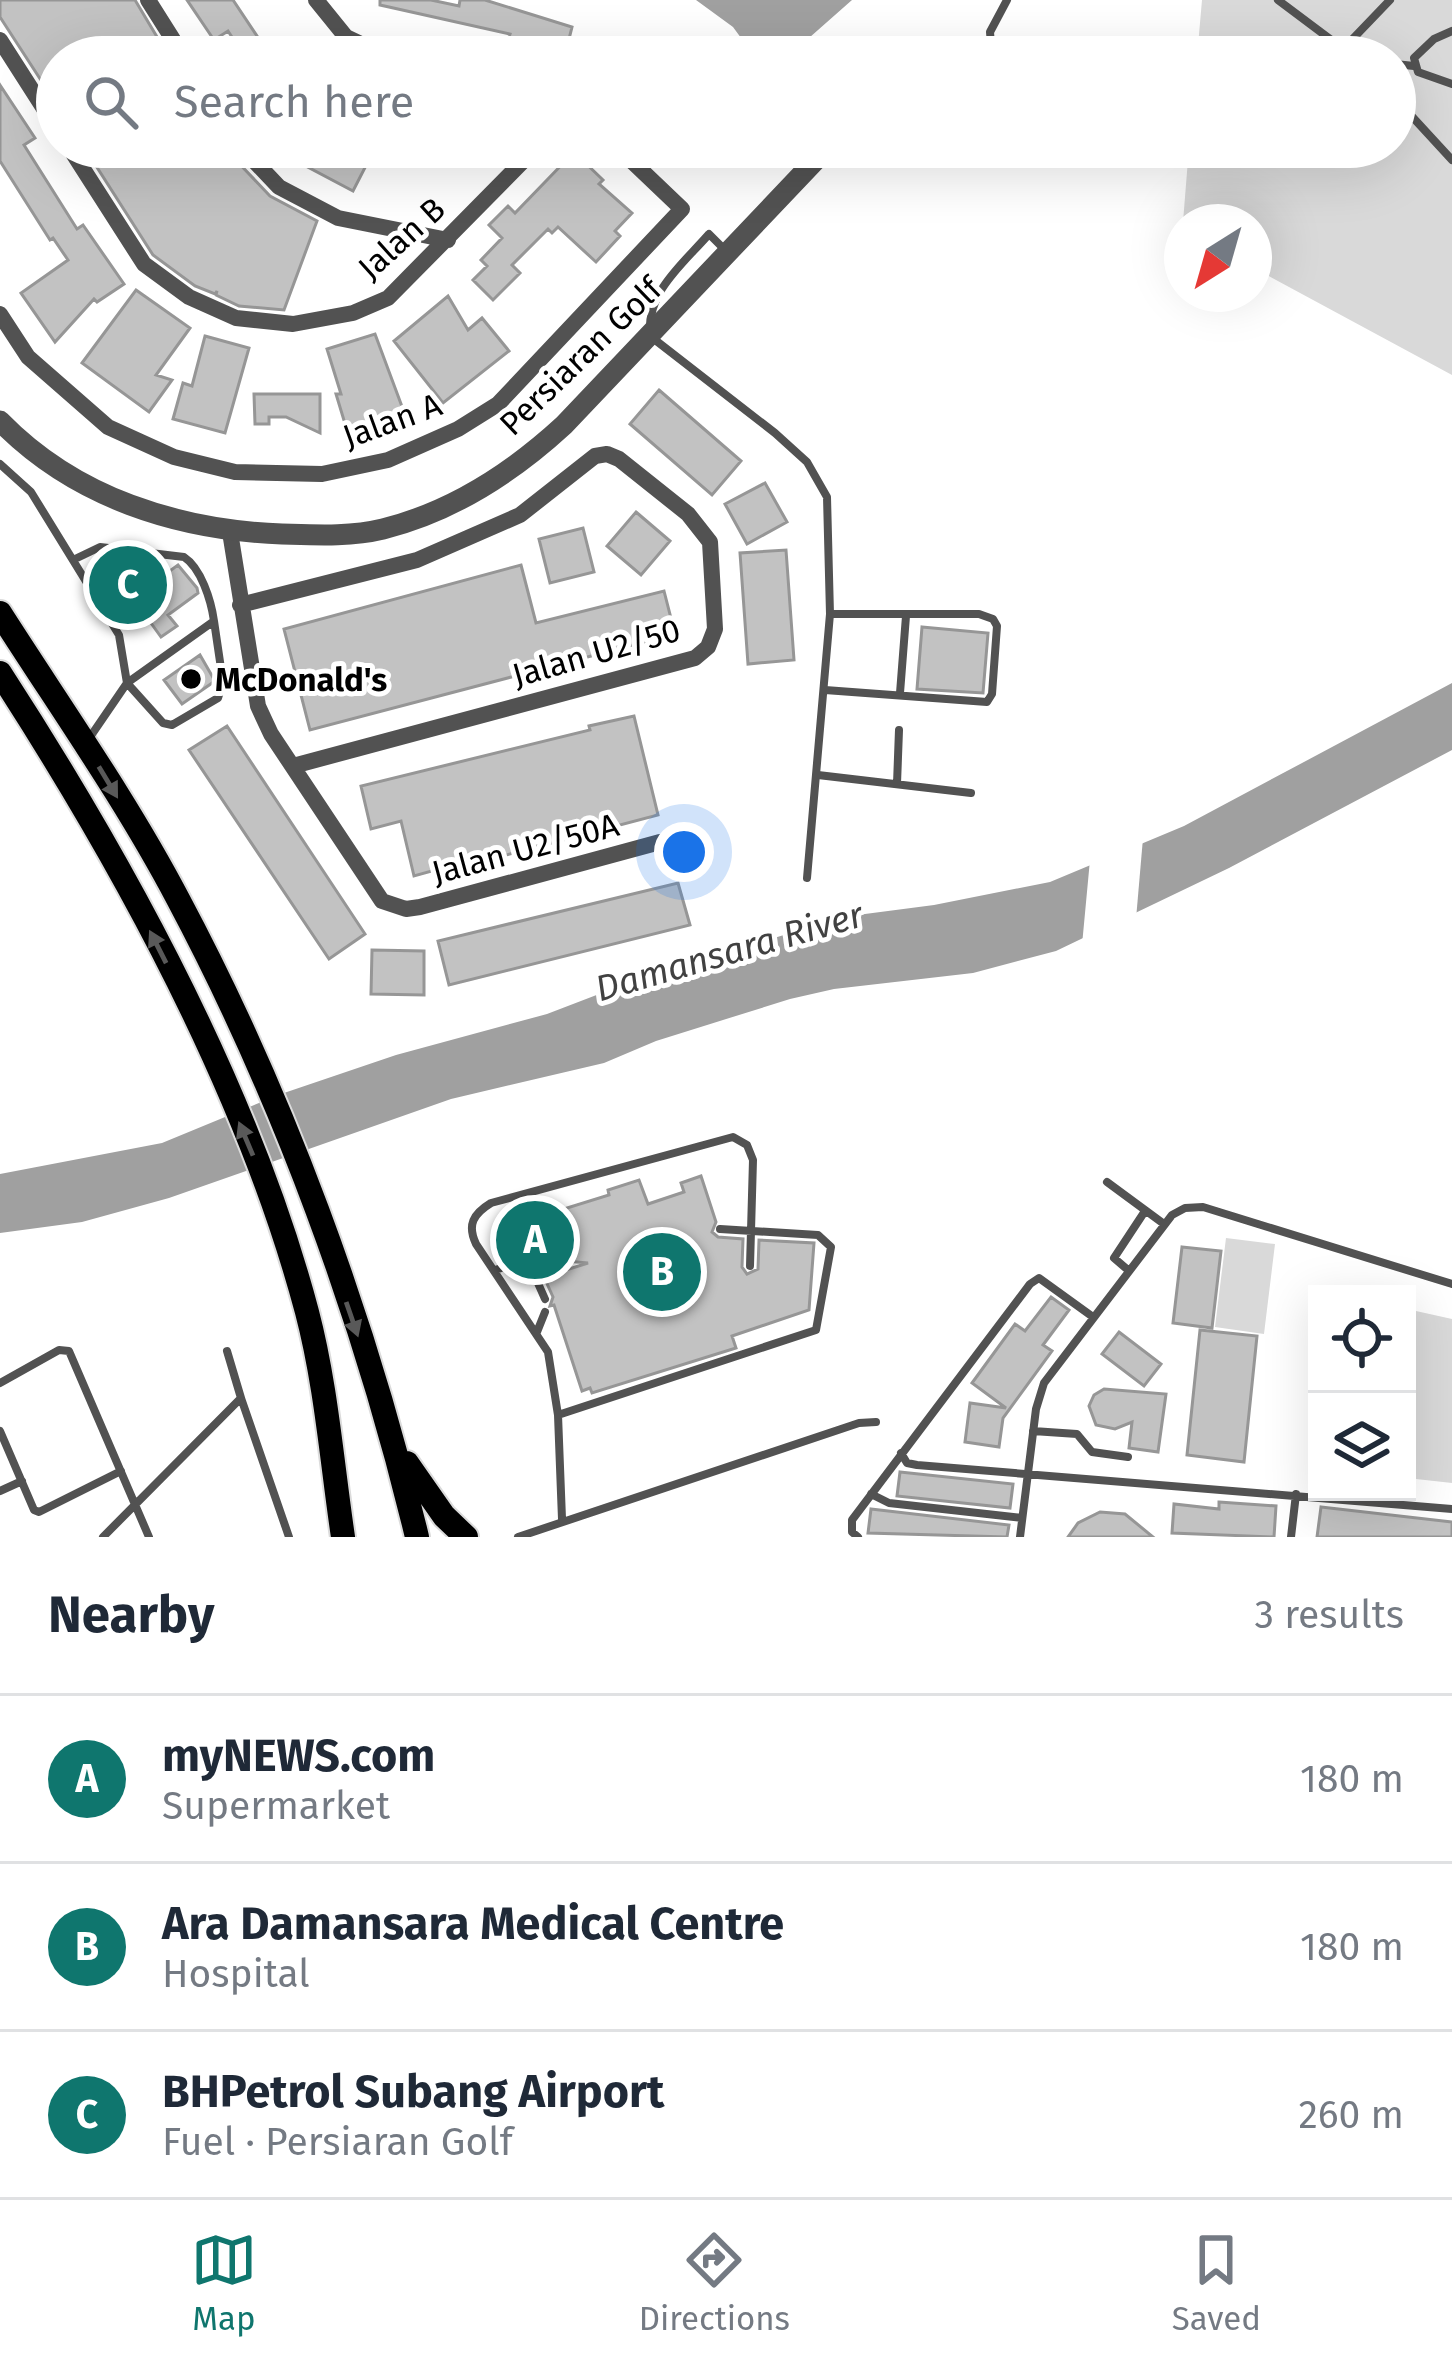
<!DOCTYPE html>
<meta charset="utf-8">
<style>
body{margin:0;font-family:"Fira Sans",sans-serif;background:#f2f2f3;color:#1f2937}
.controls{position:absolute;right:36px;bottom:36px;display:grid;overflow:hidden;border-radius:0px;box-shadow:0 12px 48px #0002}
.controls button{width:108px;height:108px;display:grid;place-items:center;padding:0;border:0;border-bottom:3px solid #e0e1e3;background:#fff;color:#1f2937;font:60px sans-serif}
.compass{position:absolute;left:1164px;top:204px;width:108px;height:108px;border-radius:50%;background:#fff;box-shadow:0 12px 48px #0002;rotate:217deg}
.you{position:absolute;left:684px;top:852px;width:42px;height:42px;margin:-30px;border:9px solid #fff;border-radius:50%;background:#1a73e8;box-shadow:0 0 0 18px #1a73e833}
.badge{display:grid;place-items:center;width:78px;height:78px;border-radius:50%;background:#0f766e;color:#fff;font-size:39px;font-weight:700}
.pin{position:absolute;translate:-50% -50%;border:6px solid #fff;box-shadow:0 3px 12px #0006}
.list{margin:0;padding:0;list-style:none}
h2{display:flex;justify-content:space-between;align-items:center;height:156px;margin:0;padding:0 48px;font-size:51px}
h2 small{font-size:39px;font-weight:400;color:#747a83}
.list li{display:grid;grid-template-columns:78px 1fr auto;gap:36px;align-items:center;box-sizing:border-box;height:168px;padding:0 48px;border-top:3px solid #e0e1e3}
.list b{display:block;font-size:45px;white-space:nowrap}
.list p{margin:0;font-size:39px;white-space:nowrap;color:#747a83}
.list em{font-size:39px;font-style:normal;color:#747a83}
.icon{flex:none;width:66px;height:66px;fill:none;stroke:currentColor;stroke-width:2;stroke-linecap:round;stroke-linejoin:round}
.map{position:relative;flex:none;width:1452px;height:1537px;overflow:hidden}
.search{position:absolute;background:#fff;box-shadow:0 12px 48px #0002;left:36px;right:36px;top:36px;height:132px;display:flex;align-items:center;gap:30px;box-sizing:border-box;padding:0 42px;border-radius:66px;color:#747a83;font-size:45px}
.sheet{height:660px;background:#fff}
nav{display:flex;justify-content:space-around;align-items:center;box-sizing:border-box;height:168px;border-top:3px solid #e0e1e3;background:#fff;font-size:33px;color:#747a83}
nav a{display:grid;justify-items:center;gap:6px}
nav .on{color:#0f766e}
.map>svg:first-child{display:block}
.green{fill:#d9d9d9}
.water{fill:#a0a0a0}
.pier{fill:#fff}
.building{fill:#c2c2c2;stroke:#969696;stroke-width:3}
.lines{fill:none;stroke-linecap:round;stroke-linejoin:round}
.primary-casing{stroke:#dbdbdb;stroke-width:28}
.service{stroke:#525252;stroke-width:8}
.minor{stroke:#525252;stroke-width:16}
.tertiary{stroke:#525252;stroke-width:21}
.primary{stroke:#000;stroke-width:24}
.oneway{fill:#595959}
.poi-dot{fill:#000;stroke:#fff;stroke-width:4.5}
.labels{text-anchor:middle;stroke-width:10;stroke-linejoin:round;paint-order:stroke}
.street-label{font-size:33px;fill:#000;stroke:#fff}
.poi-label{font-size:33px;font-weight:bold;fill:#000;stroke:#fff;text-anchor:start}
.water-label{font-size:36px;font-style:italic;fill:#414141;stroke:#fff}
</style>
<div class="map">
<svg width="1452" height="1537" viewBox="0 0 1452 1537">
<rect width="100%" height="100%" fill="#fff"/>
<!-- green -->
<path class="green" d="M1202,0h250v375l-198,-107v-46h-71l6,-75h206v-90h-198z
M1226,1238l49,6 -11,90 -49,-7z
M1407,1309l45,10v164l-45,-5z"/>
<!-- water -->
<path class="water" d="M696,0h156l-51,45 8,12h-54l-22,-30z
M1452,683v67l-223,118 -173,83 -83,22 -139,16 -44,10 -134,42 -52,22 -153,36 -282,99 -87,24 -82,11v-59l162,-31 119,-49 115,-39 151,-41 73,-28 222,-69 92,-12 116,-23 134,-56z"/>
<!-- pier -->
<path class="pier" d="M1143,838l-7,81 -54,26 8,-85z"/>
<!-- building -->
<path class="building" d="M0,0h135l34,57h-112v48l-57,-88z
M187,0h46l38,57h-26l-17,-26 -14,9z
M380,0h51l28,6 1,-6h25l87,27 -7,28 -57,-15 2,-6 -130,-29z
M0,85l35,53 -11,7 53,84 6,-4 41,59 -27,18 -3,-3 -39,43 -34,-49 47,-33 -15,-22 -3,2 -50,-79z
M84,147h145l3,9 38,40 47,25 -33,89 -45,-4 -23,-11 1,-4 -2,3 -20,-8 -42,-31z
M291,147h72l10,5 -20,39 -66,-35z
M574,152l29,28 -4,4 33,29 -17,18 5,5 -24,26 -38,-35 -6,6 -4,-4 -36,36 8,8 -27,27 -20,-20 14,-14 -6,-6 21,-22 -13,-13 19,-19 7,7z
M136,290l54,38 -34,47 16,5 -23,32 -67,-49z
M448,296l20,34 14,-12 27,33 -66,52 -49,-62z
M375,334l32,86 -58,17 -13,-43h5l-14,-45z
M205,336l44,12 -24,85 -52,-14 10,-36 9,3z
M659,390l82,71 -29,34 -82,-71z
M254,394h66v39l-34,-16h-17v7h-14z
M765,483l22,39 -40,22 -22,-40z
M636,512l34,29 -29,34 -34,-29z
M583,528l11,44 -44,11 -11,-44z
M786,550l8,110 -46,4 -8,-111z
M129,559l20,27 29,-21 19,23 1,5 -30,22 9,11 -16,11 -48,-67z
M521,565l15,58 128,-32 11,43 -365,96 -26,-101z
M922,627l66,6 -5,60 -66,-4z
M200,655l15,26 -33,23 -18,-24z
M634,716l24,99 -182,48 -1,-4 -61,17 -13,-55 -30,8 -10,-43 229,-56 -1,-4z
M227,726l138,208 -36,25 -140,-209z
M678,883l12,42 -241,60 -11,-44z
M372,950l52,1v44l-53,-1z
M701,1176l15,46 -4,10 6,5 25,2 -1,28 5,7 11,-5 1,-29 55,3 -5,67 -77,26 4,12 -144,45 -2,-5 -8,3 -28,-86 -4,1 3,-9 -9,-20 44,-14 -57,-5 -10,-8 -4,-19 8,-10 84,-26 -1,-5 31,-10 9,24 36,-12 -3,-9z
M1182,1247l39,4 -9,77 -39,-5z
M1051,1297l18,13 -26,35 9,6 -49,67 -4,29 -34,-5 5,-39 36,5 -34,-25 43,-59 10,7z
M1200,1330l57,6 -13,126 -57,-7z
M1119,1332l42,32 -17,22 -42,-32z
M1104,1389l62,5 -8,58 -29,-4 3,-26 -17,7 -19,-4 -7,-19 5,-11z
M900,1472l113,12 -3,24 -113,-12z
M1219,1502l57,4 -2,31 -102,-4 2,-29 45,5z
M1321,1507l131,15v15h-135z
M871,1509l138,16 -2,12 -139,-4z
M1100,1512l25,2 28,23h-85l10,-14z"/>
<g class="lines">
<!-- primary casing -->
<g class="primary-casing">
<path id="primary" d="M0,613c60,94 126,187 178,286 105,197 187,421 239,638
M0,673c124,191 248,417 307,639 19,72 25,151 36,225
M407,1463l37,53 22,21"/>
</g>
<!-- service -->
<path class="service" d="M1278,0l76,57
M1452,31l-18,8 -20,19 4,14 34,12
M1343,49l47,-49
M992,57l-2,-25 17,-32
M1395,64l19,2
M1395,98l57,62
M900,147c20,14 41,17 59,0
M727,252l-18,-18c-27,31 -63,58 -59,102l125,97 32,29 20,35 3,117 -23,264
M0,464l31,28 88,143 8,48 -39,57
M75,559l25,-12 84,10c17,11 27,43 30,64l-87,62 36,40 9,2 46,-27 5,-16 -9,-61
M825,690l162,12 5,-8 5,-68 -4,-7 -14,-5h-149
M900,693l6,-77
M818,775l153,18
M897,784l2,-54
M1107,1182l57,42
M495,1270l16,-5 22,7 12,27
M1128,1270l-14,-12 31,-47
M537,1332l8,-20
M227,1351l14,47
M0,1383l59,-33 10,1 80,186
M558,1415l258,-85 15,-83 -13,-12 -98,-6
M0,1431l34,79 5,2 82,-41
M1033,1431l44,3 15,18 36,5
M901,1453l6,10 10,2 535,44
M0,1491l22,-10
M871,1494l18,9 133,15
M562,1519l-4,-104 -10,-63 -72,-108c-9,-19 -3,-30 15,-41l242,-66 14,8 6,15 -3,106
M103,1537l138,-139 48,139
M518,1537l341,-114 17,-1
M858,1537l-6,-5v-12l178,-236 9,-6 54,39
M1020,1537l16,-128 8,-26 128,-168 13,-7 18,-1 249,77
M1291,1537l5,-43"/>
<!-- minor -->
<path class="minor" d="M148,0l36,57
M316,0l30,37 42,20
M0,40l57,89
M69,147l75,117 45,33 47,21 57,6 60,-11 35,-15 149,-151
M241,147l38,40 59,31 110,22
M0,314l28,43 80,70 66,30 61,15 87,2 66,-14 70,-31 40,-25 184,-195 -65,-62
M230,532l28,174 13,28 111,167 24,8 14,-2 240,-65
M240,605l177,-45 103,-45 75,-59 12,-2 12,5 69,55 22,28 5,87 -7,18 -13,11 -402,108"/>
<!-- tertiary -->
<path class="tertiary" d="M0,421c75,77 178,109 282,113 34,1 68,3 101,-5 68,-17 130,-57 181,-104l264,-278"/>
<!-- primary -->
<use href="#primary" class="primary"/>
</g>
<!-- one-way arrows -->
<defs><path id="oneway-solid" d="M-6-.8H1V-3.2L6.5 0L1 3.2V.8H-6Z" transform="scale(3)"/></defs>
<g class="oneway">
<use href="#oneway-solid" transform="translate(108 782) rotate(59)"/>
<use href="#oneway-solid" transform="translate(158 947) rotate(-117)"/>
<use href="#oneway-solid" transform="translate(246 1139) rotate(-113)"/>
<use href="#oneway-solid" transform="translate(352 1319) rotate(71)"/>
</g>
<!-- markers -->
<circle class="poi-dot" cx="191" cy="679" r="12"/>
<g class="labels">
<!-- street labels -->
<g class="street-label">
<text transform="translate(401 238) rotate(-42)" y="12">Jalan B</text>
<text transform="translate(580 356) rotate(-44)" y="12">Persiaran Golf</text>
<text transform="translate(392 420) rotate(-20)" y="12">Jalan A</text>
<text transform="translate(596 652) rotate(-16)" y="12">Jalan U2/50</text>
<text transform="translate(525 848) rotate(-15)" y="12">Jalan U2/50A</text>
</g>
<!-- poi labels -->
<g class="poi-label">
<text x="215" y="691">McDonald's</text>
</g>
<!-- water labels -->
<g class="water-label">
<text transform="translate(729 951) rotate(-16)" y="13">Damansara River</text>
</g>
</g>
</svg>
<div class="controls">
<button><svg class="icon" aria-label="locate" viewBox="0 0 24 24"><circle cx="12" cy="12" r="6"/><path d="M12 2v4M12 18v4M2 12h4M18 12h4"/></svg></button>
<button><svg class="icon" aria-label="layers" viewBox="0 0 24 24"><path d="M12 4l9 5-9 5-9-5zM3 14l9 5 9-5"/></svg></button>
</div>
<svg class="compass" viewBox="-18 -18 36 36"><path d="M0-13l5 13h-10z" fill="#e53935"/><path d="M0 13l5-13h-10z" fill="#747a83"/></svg>
<div class="you"></div>
<div class="pin badge" style="left:535px;top:1240px">A</div>
<div class="pin badge" style="left:662px;top:1272px">B</div>
<div class="pin badge" style="left:128px;top:585px">C</div>
<div class="search"><svg class="icon" aria-label="search" viewBox="0 0 24 24"><circle cx="10" cy="10" r="6"/><path d="M15 15l6 6"/></svg>Search here</div>
</div>
<section class="sheet">
<h2>Nearby<small>3 results</small></h2>
<ul class="list">
<li><span class="badge">A</span><div><b>myNEWS.com</b><p>Supermarket</p></div><em>180 m</em></li>
<li><span class="badge">B</span><div><b>Ara Damansara Medical Centre</b><p>Hospital</p></div><em>180 m</em></li>
<li><span class="badge">C</span><div><b>BHPetrol Subang Airport</b><p>Fuel · Persiaran Golf</p></div><em>260 m</em></li>
</ul>
</section>
<nav>
<a class="on"><svg class="icon" aria-label="map" viewBox="0 0 24 24"><path d="M3 6l6-2 6 2 6-2v14l-6 2-6-2-6 2zM9 4v14M15 6v14"/></svg>Map</a>
<a><svg class="icon" aria-label="directions" viewBox="0 0 24 24"><path d="M12 3l9 9-9 9-9-9zM9 14v-3h6M13 9l2 2-2 2"/></svg>Directions</a>
<a><svg class="icon" aria-label="saved" viewBox="0 0 24 24"><path d="M7 4h10v16l-5-4-5 4z"/></svg>Saved</a>
</nav>
